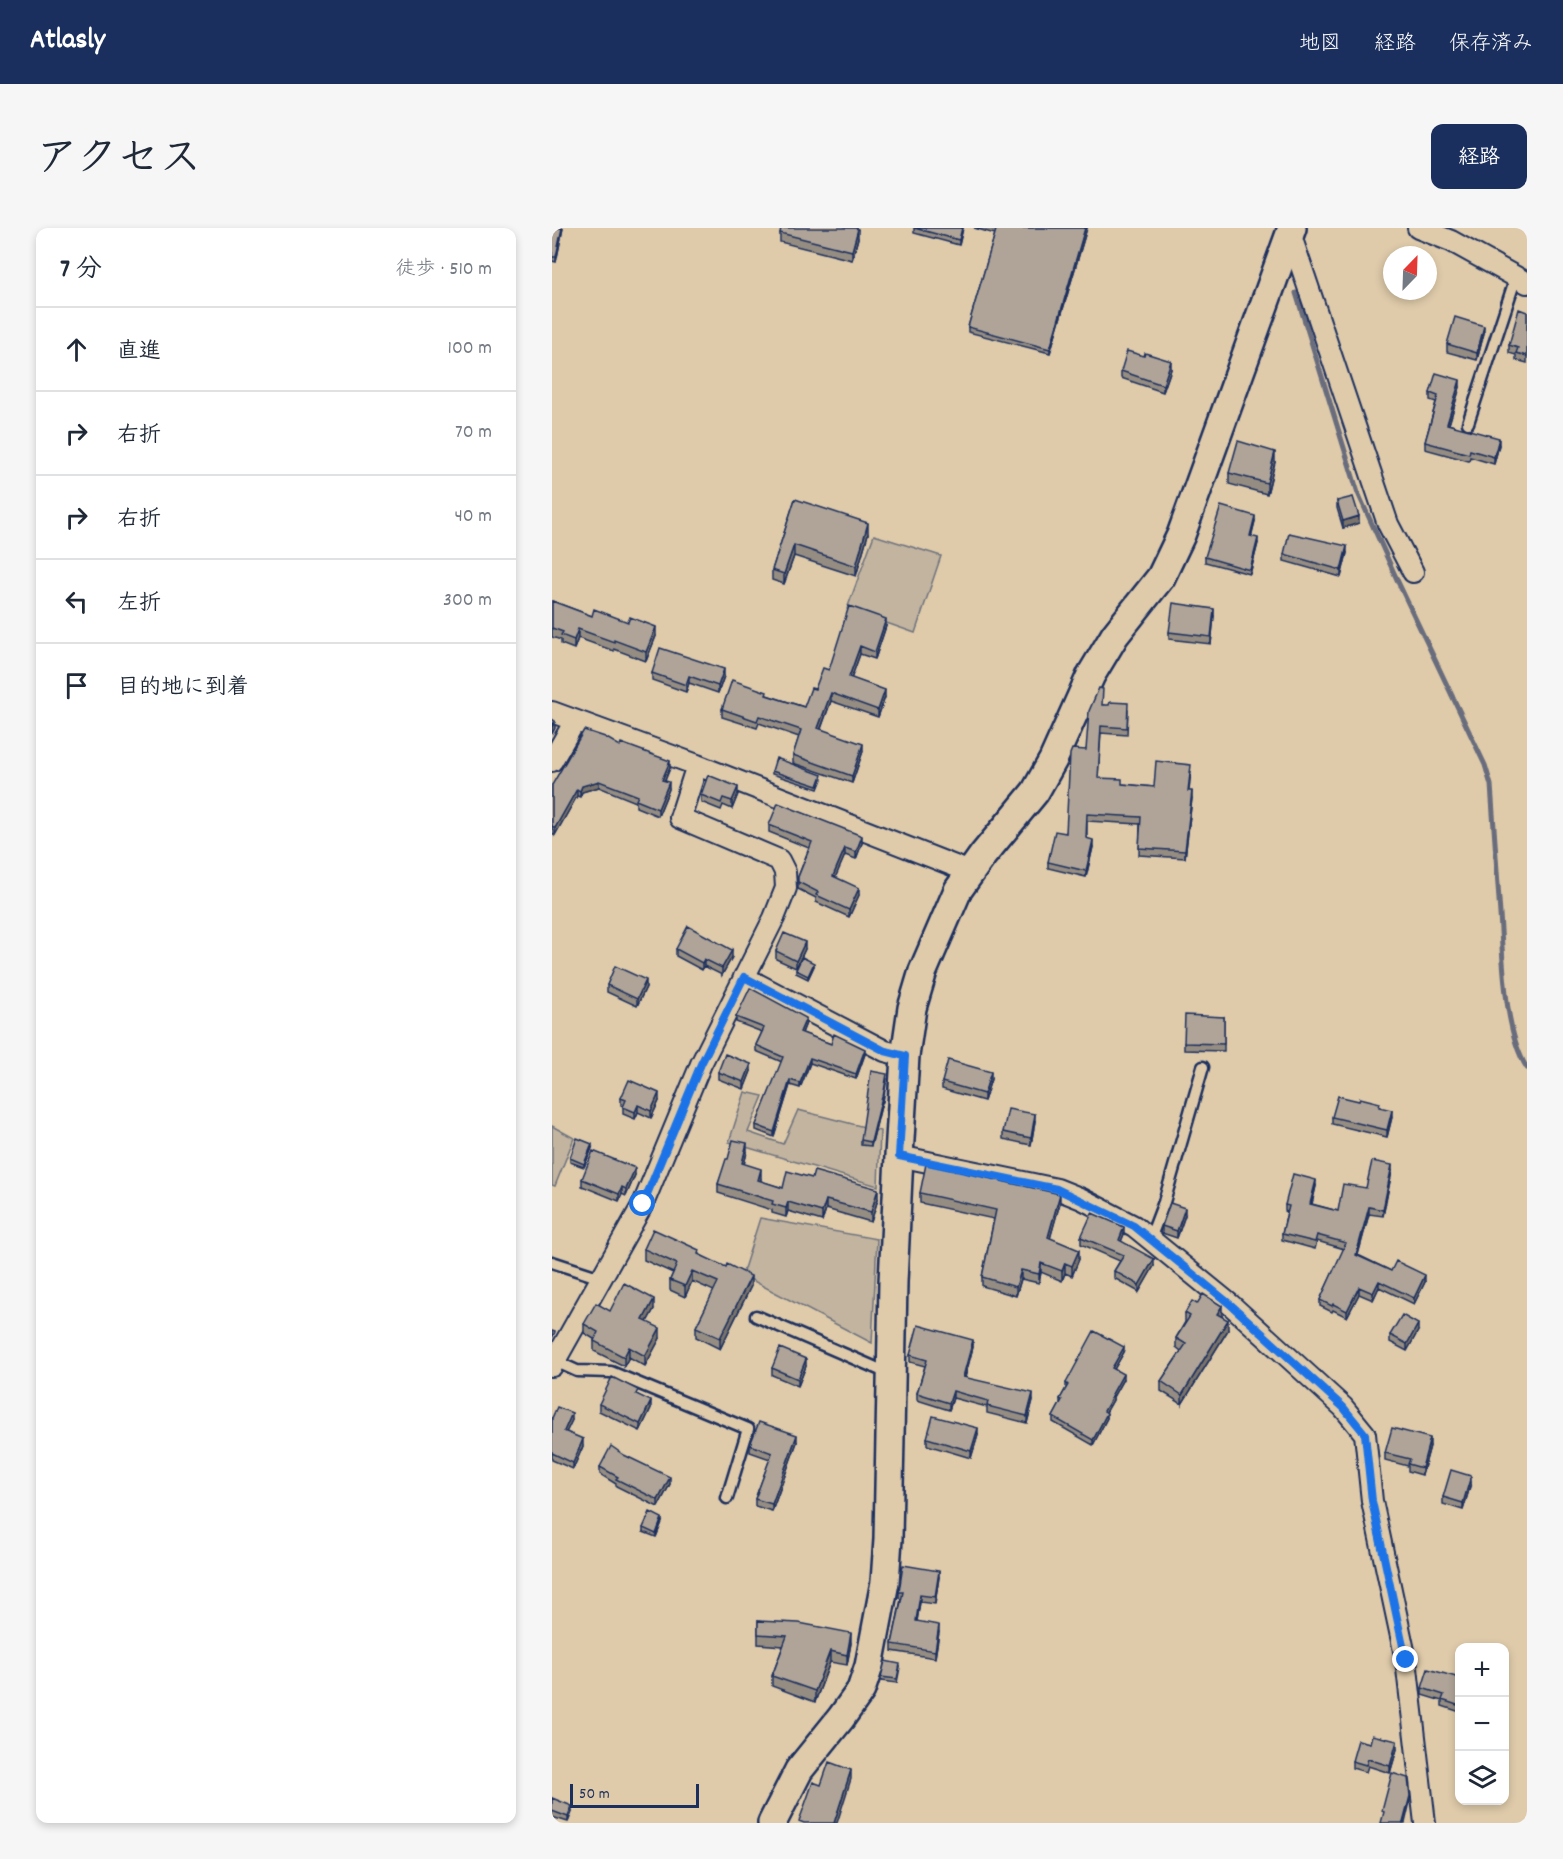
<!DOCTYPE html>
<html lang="ja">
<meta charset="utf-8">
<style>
body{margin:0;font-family:Dekko,"Klee One",sans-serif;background:#f6f6f7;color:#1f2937}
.controls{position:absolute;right:18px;bottom:18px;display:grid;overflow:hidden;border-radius:12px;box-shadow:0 3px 9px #0003}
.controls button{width:54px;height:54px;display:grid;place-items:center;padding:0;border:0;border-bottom:2px solid #e0e1e3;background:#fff;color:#1f2937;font:30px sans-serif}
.compass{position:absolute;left:831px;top:18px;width:54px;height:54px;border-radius:50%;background:#fff;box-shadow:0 3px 9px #0003;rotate:23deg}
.scale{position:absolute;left:18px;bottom:15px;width:129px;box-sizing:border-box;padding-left:6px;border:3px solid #1b2f5e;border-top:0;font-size:16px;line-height:21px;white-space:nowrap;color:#1b2f5e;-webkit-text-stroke:4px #dfcbaa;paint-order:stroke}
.stop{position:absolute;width:18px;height:18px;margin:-14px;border:4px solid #1a73e8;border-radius:50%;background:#fff}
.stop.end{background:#1a73e8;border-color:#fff;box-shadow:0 2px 6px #0008}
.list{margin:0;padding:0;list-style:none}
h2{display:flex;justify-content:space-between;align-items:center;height:78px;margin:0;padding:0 24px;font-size:26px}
h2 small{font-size:20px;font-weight:400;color:#747a83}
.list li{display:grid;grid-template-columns:39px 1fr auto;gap:18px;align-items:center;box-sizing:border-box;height:84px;padding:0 24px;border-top:2px solid #e0e1e3}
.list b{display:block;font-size:22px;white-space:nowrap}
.list em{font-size:20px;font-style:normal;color:#747a83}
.icon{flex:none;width:33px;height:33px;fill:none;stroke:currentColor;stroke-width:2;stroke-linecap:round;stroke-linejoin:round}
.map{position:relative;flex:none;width:975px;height:1595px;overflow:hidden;border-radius:12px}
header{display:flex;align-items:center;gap:36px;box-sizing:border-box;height:84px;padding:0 30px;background:#1b2f5e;color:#fff}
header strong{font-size:28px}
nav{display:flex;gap:33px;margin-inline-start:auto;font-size:21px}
.intro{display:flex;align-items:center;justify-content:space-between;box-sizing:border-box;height:144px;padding:0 36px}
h1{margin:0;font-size:42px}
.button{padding:15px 27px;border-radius:12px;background:#1b2f5e;color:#fff;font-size:21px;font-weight:700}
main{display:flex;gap:36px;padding:0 36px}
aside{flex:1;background:#fff;border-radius:12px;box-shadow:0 3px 9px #0003}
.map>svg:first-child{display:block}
.green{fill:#c2b49f;stroke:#6e727e;stroke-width:1.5}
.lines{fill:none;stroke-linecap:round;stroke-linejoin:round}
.stream{stroke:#686c7c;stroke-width:5}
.lane-casing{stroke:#1b2f5e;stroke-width:15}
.street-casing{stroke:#1b2f5e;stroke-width:24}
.secondary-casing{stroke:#1b2f5e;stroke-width:32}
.lane{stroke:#dfcbaa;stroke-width:10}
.street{stroke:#dfcbaa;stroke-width:20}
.secondary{stroke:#dfcbaa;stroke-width:27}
.wall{fill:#968d82;stroke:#1b2f5e;stroke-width:1.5}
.shaded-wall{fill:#7a736a;stroke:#1b2f5e;stroke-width:1.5}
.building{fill:#afa497;stroke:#1b2f5e;stroke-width:1.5}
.route{stroke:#1a73e8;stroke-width:8}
</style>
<header>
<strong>Atlasly</strong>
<nav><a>地図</a><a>経路</a><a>保存済み</a></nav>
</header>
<div class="intro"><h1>アクセス</h1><a class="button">経路</a></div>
<main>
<aside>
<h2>7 分<small>徒歩 · 510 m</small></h2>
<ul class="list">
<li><svg class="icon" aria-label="ahead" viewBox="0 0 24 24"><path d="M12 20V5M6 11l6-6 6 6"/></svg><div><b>直進</b></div><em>100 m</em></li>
<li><svg class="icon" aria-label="right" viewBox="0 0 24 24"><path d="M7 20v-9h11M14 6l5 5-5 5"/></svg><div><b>右折</b></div><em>70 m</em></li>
<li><svg class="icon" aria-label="right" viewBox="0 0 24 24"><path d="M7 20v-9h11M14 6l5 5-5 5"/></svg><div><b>右折</b></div><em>40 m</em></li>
<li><svg class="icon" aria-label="left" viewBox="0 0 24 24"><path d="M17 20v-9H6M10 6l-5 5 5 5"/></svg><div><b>左折</b></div><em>300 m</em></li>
<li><svg class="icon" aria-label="arrive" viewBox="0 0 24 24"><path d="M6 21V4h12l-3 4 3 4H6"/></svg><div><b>目的地に到着</b></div></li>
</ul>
</aside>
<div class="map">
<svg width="975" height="1595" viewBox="0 0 975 1595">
<rect width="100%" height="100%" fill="#dfcbaa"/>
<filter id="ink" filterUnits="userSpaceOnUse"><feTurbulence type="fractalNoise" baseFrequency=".0167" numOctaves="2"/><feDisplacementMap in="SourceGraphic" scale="12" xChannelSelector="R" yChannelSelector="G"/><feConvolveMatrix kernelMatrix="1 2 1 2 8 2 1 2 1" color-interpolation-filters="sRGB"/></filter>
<g filter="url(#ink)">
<!-- green -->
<path class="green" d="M322,307l67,21 -26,77 -68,-24z
M193,864l18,4 -15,36 35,12 15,-34 82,21 -2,55 -149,-44z
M0,898l22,12 -19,48 -3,-1z
M208,990l117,21 -5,104 -130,-68z"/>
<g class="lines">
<!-- stream -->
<path class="stream" d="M744,65l62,200 41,91 86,181 6,20c3,43 6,86 9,129 3,44 4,118 27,154"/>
<!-- lane casing -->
<g class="lane-casing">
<path id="lane" d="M916,195l48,-146
M598,1011l14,-37 39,-135
M0,1034l49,16
M204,1088l134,58
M3,1133l22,10 34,1 137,57 -21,69"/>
</g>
<!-- street casing -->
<g class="street-casing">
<path id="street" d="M866,0l33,13 76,42
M738,5l98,291 25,48
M0,484l145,53 273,107
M0,533l23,-40
M192,749l141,74 20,5
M347,928l158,33 25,10 52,27 97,79 112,102 22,27 7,67 34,159 19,163
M0,1138l91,-162 58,-140 73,-146 12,-30 -1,-16 -6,-12 -99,-42 17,-53"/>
</g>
<!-- secondary casing -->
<g class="secondary-casing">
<path id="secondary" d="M220,1595l27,-53 42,-52 20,-28 8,-24 16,-84 3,-43 5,-257 6,-126 6,-100 7,-48 11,-37 35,-81 25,-35 52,-63 18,-32 38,-85 24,-40 46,-58 20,-42 111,-307"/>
</g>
<!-- lane -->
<use href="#lane" class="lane"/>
<!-- street -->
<use href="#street" class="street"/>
<!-- secondary -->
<use href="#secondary" class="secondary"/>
</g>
<!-- wall -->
<path class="wall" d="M0,0h11l-7,34 -4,-1z
M362,0h49l-4,17 -45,-12z
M422,0h113l-37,125 -82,-21v-5l27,-93z
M228,5l78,5 -6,22 -72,-18z
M975,84v51l-11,-3v-5l-7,-2v-8z
M932,105l-7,27 -30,-8v-8z
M619,141l-8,23 -42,-14v-7z
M908,159l-11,37 50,21 -5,19 -24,-7 -1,4 -44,-12v-7l11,-40 -6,-2v-7z
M723,234l-8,32 -38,-10v-11z
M243,271l73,35 -12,42 -62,-20 -10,28 -12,-4v-10z
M785,273l22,22 -16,5 -6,-20z
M703,293l-4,16 7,6 -8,31 -45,-12v-5z
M795,325l-6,24 -57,-16v-7z
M0,373l40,15 64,20 -10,25 -32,-12v2l-36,-13 -4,11 -13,-5v-4l-9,-3z
M662,388l-3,28 -42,-5v-7z
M334,398l-11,33 -15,-5 -9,24 34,19 -7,20 -47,-16 -10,28 42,22 -11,32 -59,-20v-8l6,-18 -40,-14 -2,5 -35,-11v-8l45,-14 37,12 11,-18 14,-19z
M100,445l72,3 -6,17 -29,-10 -3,9 -34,-12z
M551,477l25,5 -1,25 -26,-2 -3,45 24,6 32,3 37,-15 -2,19 3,7 -7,60 -46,-3 1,-31 -53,-3v17l6,9 -7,30 -38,-9v-6l18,-29 20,-83z
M68,518l50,22 -5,13 4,8 -11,27 -22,-9v-5l-37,-15 -17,5 -2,5 -3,-1 -22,39 -3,-2v-48z
M220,543l50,8 -4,10 -46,-15z
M186,566l-6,15 -9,-4 -2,5 -20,-8v-7z
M217,597l93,18 -6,16 -11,-4 -10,22 24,18 -10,22 -33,-15v-4l-18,-9v-12l11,-29 -40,-16z
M124,721l56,8 -10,18 -18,-9 -2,4 -26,-14z
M253,721l-9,19 -20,-9v-8z
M262,738l-6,13 -12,-6v-3z
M55,757l39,2 -9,19 -30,-14z
M184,789l70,6 -4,10 29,11 34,10 -9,25 -46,-16 -10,25 -10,-3 -16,52 -18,-7v-5l26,-63 -26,-11v-6l6,-13 -26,-10z
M672,789v34l-40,-1v-7z
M199,843l-7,18 -26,-10v-7z
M335,850l-4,24h-1l-11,44 -10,-1v-5z
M439,851l-7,22 -42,-12v-7z
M69,870l38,3 -8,17 -13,-6 -3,7 -12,-5v-8l-2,-1z
M828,879l12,10 -5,20 -55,-13v-7z
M483,893l-4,24 -28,-6v-7z
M40,920l-8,19 -14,-5v-4z
M195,924l-3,12 17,15 -1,2 23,7 95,11 -7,23 -45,-13 -4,12 -34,-10 -2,6 -14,-4v-3l-54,-17v-9l10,-25z
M840,943l-9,45 -14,-2 -11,41 33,16 34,11 -11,22 -35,-17 -6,13 -14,-6 -12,23 -14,-7 -1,2 -12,-6v-6l24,-51 -27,-8 -2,8 -33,-9v-6l5,-22 -2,-1v-6l31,-19 -4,18 26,7 28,-23z
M83,947l-9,21 -4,-2 -3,7 -37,-15v-7z
M368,965l140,10 -10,35 29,21 -7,17 -7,-3 -3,8 -21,-9 -2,11 -18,-4 -5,17 -34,-10v-9l12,-58 -74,-16z
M633,987l-8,23 -15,-5v-7z
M572,1006l-3,7 33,25 -15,26 -25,-14v-7l6,-10 -39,-17v-7z
M92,1021l55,5 52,32 -31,63 -24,-12v-10l18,-36 -22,-10 -7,16 -15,-7v-10l3,-7 -29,-13z
M645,1076l25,12 6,14 -46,74 -21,-13v-10l20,-30 -5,-4v-9l9,-16v-9z
M102,1081l-7,13 13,16 -15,28 -16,-9 -5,9 -30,-15v-12l-10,-6v-9l26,-13z
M866,1103l-11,20 -17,-9v-7z
M421,1119l-8,31 68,22 -6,23 -40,-10v-6l-34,-9 -4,12 -32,-10v-7l8,-27 -15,-4v-7z
M572,1124l-10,17 9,10 -10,18v3l-7,12 1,6 -14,27 -40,-23v-5l7,-13v-5l6,-11v-5z
M254,1138l-8,20 -26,-11v-7z
M86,1167l13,13 -11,23 -41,-20v-7z
M0,1190l20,2 -6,12 17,14 -10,23 -21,-9z
M426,1207l-7,23 -44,-13v-7z
M245,1214l-25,69 -17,-5v-7l15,-40 -20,-7v-7z
M878,1218l-8,29 -14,-4v-5l-23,-6v-7z
M48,1239l70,17 -12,23 -42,-21v-2l-16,-10z
M919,1255l-8,27 -20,-6v-7z
M110,1294l-6,15 -13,-5v-4z
M387,1349l-4,27 -15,-2 -3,19 22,11 -4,26 -43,-7v-7l9,-45 -2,-1v-6z
M206,1393l93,22 -4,22 -17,-3 -15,40 -43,-16v-10l11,-30 -25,-2z
M348,1439l-3,16 -16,-2v-4z
M908,1450v34l-18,-6v-5l-20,-6v-7z
M818,1515l27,6 -7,24 -22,-7 -2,6 -14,-4v-7z
M0,1570l20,14 -4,10 -16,-5z"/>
<!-- shaded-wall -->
<path class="shaded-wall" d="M10,0h1l-7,34v-5z
M410,0h1l-4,17v-5z
M533,0h2l-37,125v-4z
M306,1v9l-6,22v-9z
M932,98v7l-7,27v-7z
M619,133v8l-8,23v-7z
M908,152v7l-13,44v-7z
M947,210v7l-5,19v-7z
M723,224v10l-8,32v-11z
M703,288v5l-5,20v-5z
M807,288v7l-16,5v-7z
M316,295v11l-12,42v-10z
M706,310v5l-8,31v-4z
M242,317v11l-10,28v-10z
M795,318v7l-6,24v-7z
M662,381v7l-3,28v-7z
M334,391v7l-11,33v-7z
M104,399v9l-10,25v-9z
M26,401v9l-4,11v-9z
M308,418v8l-11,31v-8z
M172,441v7l-6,17v-7z
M137,448v7l-3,9v-7z
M333,462v7l-7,20v-7z
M279,465v8l-13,35v-8z
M3,493v7l-3,6v-7z
M311,516v7l-11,32v-7z
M118,533v7l-8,18v-6z
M47,553v6l-17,5 -2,5v-6l2,-5z
M117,554v7l-11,27v-7z
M186,559v7l-6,15v-8z
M25,561v7l-22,39v-7z
M640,563v7l-7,60v-7z
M310,608v7l-6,16v-7z
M541,612v7l-7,30v-6z
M293,620v7l-12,28v-7z
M307,660v7l-10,22v-7z
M253,714v7l-9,19v-7z
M180,722v7l-10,18v-7z
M152,731v7l-2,4v-7z
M262,735v3l-6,13v-3z
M94,752v7l-9,19v-7z
M254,790v5l-6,15v-6z
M313,821v5l-9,25v-5z
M258,830v5l-10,25v-5z
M199,836v7l-7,18v-7z
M439,844v7l-7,22v-7z
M238,852v5l-16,52v-5z
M107,865v8l-8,17v-7z
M330,869v5l-11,44v-4z
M86,877v7l-3,7v-7z
M840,882v7l-5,20v-7z
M483,886v7l-4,24v-7z
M195,915v9l-5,21v-10z
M40,916v4l-8,19v-3z
M840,937v6l-9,45v-6z
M83,940v7l-9,21v-7z
M209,941v10l-3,10v-9z
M764,952v6l-6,25v-7z
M70,959v7l-3,7v-7z
M326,961v10l-7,23v-10z
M508,966v9l-12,43v-9z
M274,972v9l-4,12v-9z
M236,974v9l-2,6v-9z
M817,979v7l-13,47v-6z
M633,980v7l-8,23v-7z
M572,999v7l-5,13v-7z
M527,1022v9l-7,17v-10z
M602,1031v7l-15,26v-7z
M489,1035v9l-2,11v-9z
M513,1035v10l-3,8v-10z
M469,1042v9l-5,17v-9z
M140,1043v10l-7,16v-11z
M873,1047v7l-11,22v-6z
M199,1048v10l-31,63v-11z
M827,1053v6l-6,13v-7z
M807,1059v7l-12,23v-6z
M102,1071v10l-11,20v-9z
M670,1078v10l-5,7v-9z
M676,1092v10l-46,74v-9z
M866,1096v7l-11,20v-7z
M108,1100v10l-15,28v-10z
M421,1112v7l-10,37v-7z
M77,1119v10l-5,9v-9z
M572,1119v5l-12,21v-5z
M254,1131v7l-8,20v-7z
M571,1146v5l-10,18v3l-9,16v-5l8,-17z
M401,1163v7l-4,12v-7z
M481,1165v7l-6,23v-7z
M99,1173v7l-11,23v-7z
M20,1185v7l-8,17v-6z
M555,1185v5l-14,27v-5z
M426,1200v7l-7,23v-7z
M245,1207v7l-25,69v-7z
M878,1210v8l-8,29v-7z
M31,1211v7l-10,23v-6z
M919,1248v7l-8,27v-7z
M118,1249v7l-12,23v-7z
M110,1290v4l-6,15v-3z
M387,1343v6l-4,27v-7z
M368,1367v7l-4,25v-6z
M387,1397v7l-4,26v-7z
M299,1405v10l-4,22v-10z
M278,1423v11l-15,40v-11z
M845,1513v8l-7,24v-7z
M299,1542v9l-14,44h-3z
M858,1568v6l-5,21h-2z
M20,1578v6l-4,10v-5z"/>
<!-- building -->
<path class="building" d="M0,0h10l-6,29h-4z
M229,0h74l3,1 -6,22 -72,-18z
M362,0h48l-3,12z
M438,0h95l-35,121 -82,-22 28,-97z
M967,81l8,3v44l-11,-3 2,-5 -9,-3z
M903,89l29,9 -7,27 -30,-9z
M575,123l17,5 1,-3 26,8 -8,24 -42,-14z
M884,145l24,7 -13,44 52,14 -5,19 -24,-7 -1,4 -44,-12 13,-46 -8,-3z
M686,213l37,11 -8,31 -38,-10z
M801,269l6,19 -16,5 -6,-20z
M243,271l73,24 -12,43 -62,-21 -10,29 -12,-4z
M669,278l34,10 -5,20 8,2 -8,32 -45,-13z
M737,305l58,13 -6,24 -57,-16z
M0,373l40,15 2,-7 34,13 2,-5 26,10 -10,25 -32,-12v2l-36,-13 -4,11 -13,-5 2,-3 -11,-4z
M621,375l41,6 -3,28 -42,-5z
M297,378l37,13 -11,33 -15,-6 -11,31 36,13 -7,20 -47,-17 -13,35 45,16 -11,32 -59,-21 8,-25 -42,-14 -2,5 -35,-12 10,-29 35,12 -1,3 38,12 7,-19 4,1 8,-21 6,2z
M108,420l64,21 -6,17 -29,-10 -3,9 -34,-12z
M547,460l4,1 -1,16h7l1,-3 18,1 -1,25 -26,-2 -3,52 24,1v5l32,3 2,-26 35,4 -3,26h4l-7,60 -46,-3 2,-31 -54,-3 -1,24 7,2 -7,31 -38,-9 7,-31 11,2 4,-79 2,-5 14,1 3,-39z
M0,491l3,2 -3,6z
M32,502l21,7 15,9 1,-3 49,18 -8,19 7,2 -11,27 -22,-9 2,-4 -39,-15 -17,5 -2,5 -3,-2 -22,39 -3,-2v-41z
M224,530l46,17 -4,11 -46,-15z
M156,547l30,12 -6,14 -9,-3 -2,5 -20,-8z
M226,575l84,33 -6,16 -11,-4 -12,28 26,12 -10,22 -33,-15 2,-3 -20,-10v-5l14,-35 -43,-17z
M136,698l44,24 -10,18 -18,-9 -2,4 -26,-14z
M232,705l21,9 -9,19 -20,-10z
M250,729l12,6 -6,13 -12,-6z
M63,738l31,14 -9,19 -30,-14z
M198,760l56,30 -6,14 31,12 3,-10 31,15 -9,25 -46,-16 -10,25 -10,-3 -16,52 -18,-7 27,-68 -27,-12 8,-17 -28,-11z
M633,787l39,2v27l-40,-1z
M173,826l26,10 -7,18 -26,-10z
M396,832l43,12 -7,22 -42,-12z
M319,843l16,3 -4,23h-1l-11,45 -10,-2z
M77,852l30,13 -8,18 -13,-6 -3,7 -12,-5 3,-7 -5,-2z
M786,868l21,5 1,-3 20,5 -1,4 13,3 -5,20 -55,-13z
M456,881l27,5 -4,24 -28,-6z
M25,910l15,6 -8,20 -14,-6z
M181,912l14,3 -5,20 19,6 -3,11 25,8 4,-17 25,7 2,-7 64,18 -7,23 -45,-12 -4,12 -34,-10 -2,6 -14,-4 1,-3 -55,-17 8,-25h2z
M41,923l42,17 -9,21 -4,-2 -3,7 -37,-15z
M820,933l20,4 -9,45 -14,-3 -13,48 35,16 5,-10 29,14 -11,23 -35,-17 -6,12 -14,-6 -12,24 -14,-7 -1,2 -12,-6 26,-57 -29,-8 -2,7 -33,-8 7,-28 -4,-1 8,-31 23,6 -6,24 28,7 5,-27 23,4z
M374,936l134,30 -12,43 31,13 -7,16 -7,-3 -3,8 -21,-8 -2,11 -18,-4 -5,17 -34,-10 14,-67 -76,-17z
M618,975l15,5 -8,23 -15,-5z
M540,985l32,14 -5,13 35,19 -15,26 -25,-14 10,-16 -43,-18z
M101,1001l46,21 -1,4 28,13 1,-3 24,12 -31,62 -24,-11 22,-45 -26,-11 -7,15 -15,-6 7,-16 -33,-15z
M72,1055l30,16 -11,21 17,8 -15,28 -16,-9 -5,10 -30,-16 4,-9 -14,-8 12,-21 14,8z
M651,1066l19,12 -5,8 11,6 -46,75 -21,-14 25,-37 -10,-6 14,-22 -5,-3 7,-12 5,3z
M850,1087l16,9 -11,20 -17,-9z
M366,1097l55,15 -10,37 70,16 -6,23 -40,-10 1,-5 -35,-10 -4,12 -32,-10 10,-33 -17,-5z
M0,1103l3,1 -3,6z
M542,1103l30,16 -12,21 11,6 -11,20 1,1 -9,16 3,2 -14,27 -40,-23 9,-17 -2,-1 8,-14 -2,-2z
M228,1120l26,11 -8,20 -26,-11z
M60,1149l26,13 -2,4 15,7 -11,23 -41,-20z
M5,1179l15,6 -8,18 19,8 -10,24 -21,-10v-35z
M381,1188l45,12 -7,23 -44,-13z
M207,1194l38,13 -25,69 -17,-5 17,-46 -22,-8z
M840,1200l38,10 -8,30 -14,-4 2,-5 -25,-6z
M59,1218l13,9 46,22 -12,23 -42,-21 2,-2 -18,-10z
M899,1242l20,6 -8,27 -20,-6z
M98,1284l12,6 -6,16 -13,-6z
M351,1337l36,6 -4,26 -15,-2 -4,26 23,4 -4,26 -43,-7 11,-52h-4z
M206,1393l41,2 52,10 -4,22 -17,-4 -15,40 -43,-15 15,-40 -29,-2z
M333,1433l15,3 -3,15 -16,-2z
M876,1441l32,9v28l-18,-6 2,-5 -22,-7z
M820,1507l25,6 -7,25 -22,-7 -2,6 -14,-4 6,-21 12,3z
M277,1534l22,8 -17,53h-30l-5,-2 14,-39 8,3z
M840,1545l16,5 2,18 -7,27h-22l3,-11 -2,-1z
M0,1570l20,8 -4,11 -16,-6z"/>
</g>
<g class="lines" filter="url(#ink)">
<!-- route -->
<path class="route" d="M91,976l58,-140 43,-87 141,74 20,5 -6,100 158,33 77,37 97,79 112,102 22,27 7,67 34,159"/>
</g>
</svg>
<div class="controls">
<button>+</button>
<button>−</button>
<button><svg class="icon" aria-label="layers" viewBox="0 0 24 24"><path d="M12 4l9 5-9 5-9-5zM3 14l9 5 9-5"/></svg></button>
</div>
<svg class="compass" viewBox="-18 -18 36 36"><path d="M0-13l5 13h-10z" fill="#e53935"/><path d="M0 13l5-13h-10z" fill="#747a83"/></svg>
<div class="scale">50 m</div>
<div class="stop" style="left:91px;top:976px"></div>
<div class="stop end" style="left:854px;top:1432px"></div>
</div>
</main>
